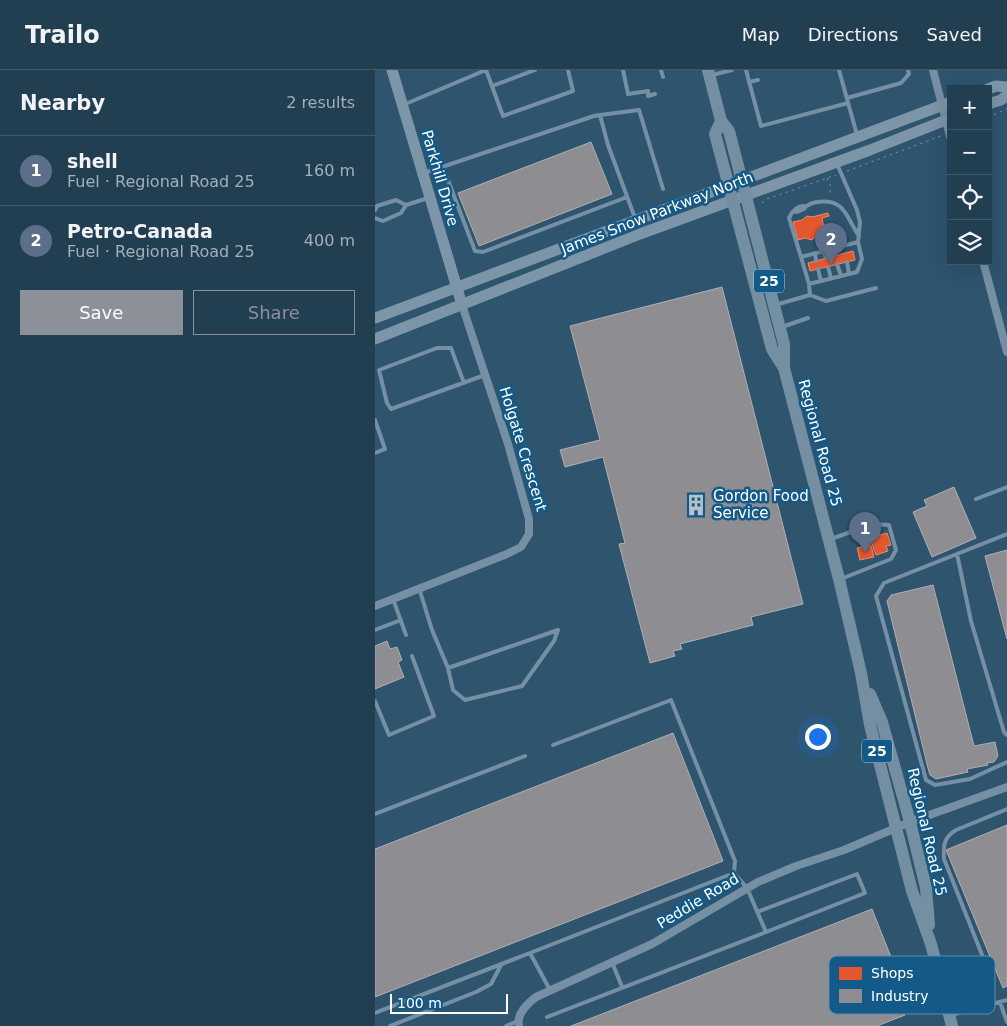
<!DOCTYPE html>
<meta charset="utf-8">
<style>
body{margin:0;font-family:"DejaVu Sans",sans-serif;background:#2a4659;color:#f1f3f6}
.controls{position:absolute;right:15px;top:15px;display:grid;overflow:hidden;border-radius:0px;box-shadow:0 5px 20px #0002}
.controls button{width:45px;height:45px;display:grid;place-items:center;padding:0;border:0;border-bottom:1px solid #3f5869;background:#223f52;color:#f1f3f6;font:25px sans-serif}
.scale{position:absolute;left:15px;bottom:12px;width:118px;box-sizing:border-box;padding-left:5px;border:2px solid #fff;border-top:0;font-size:14px;line-height:18px;white-space:nowrap;color:#fff;-webkit-text-stroke:4px #135a89;paint-order:stroke}
.you{position:absolute;left:442px;top:666px;width:18px;height:18px;margin:-12px;border:4px solid #fff;border-radius:50%;background:#1a73e8;box-shadow:0 0 0 8px #1a73e833}
.badge{display:grid;place-items:center;width:32px;height:32px;border-radius:50%;background:#8c9099;color:#fff;font-size:16px;font-weight:700}
.pin{position:absolute;translate:-50% -41px;filter:drop-shadow(0 1px 2px #0008)}
.pin::after{content:'';position:absolute;top:26px;width:18px;height:15px;background:inherit;clip-path:polygon(0 0,100% 0,50% 100%)}
.list{margin:0;padding:0;list-style:none}
h2{display:flex;justify-content:space-between;align-items:center;height:65px;margin:0;padding:0 20px;font-size:21px}
h2 small{font-size:16px;font-weight:400;color:#a2afb8}
.list li{display:grid;grid-template-columns:32px 1fr auto;gap:15px;align-items:center;box-sizing:border-box;height:70px;padding:0 20px;border-top:1px solid #3f5869}
.list b{display:block;font-size:19px;white-space:nowrap}
.list p{margin:0;font-size:16px;white-space:nowrap;color:#a2afb8}
.list em{font-size:16px;font-style:normal;color:#a2afb8}
.actions{display:flex;gap:10px;padding:15px 20px}
.actions a{flex:1;padding:11px 0;border:1px solid #8c9099;border-radius:0px;text-align:center;font-size:18px;color:#8c9099}
.actions .main{background:#8c9099;color:#fff}
.icon{flex:none;width:28px;height:28px;fill:none;stroke:currentColor;stroke-width:2;stroke-linecap:round;stroke-linejoin:round}
.map{position:relative;flex:none;width:632px;height:956px;overflow:hidden}
header{display:flex;align-items:center;gap:30px;box-sizing:border-box;height:70px;padding:0 25px;background:#223f52;border-bottom:1px solid #3f5869}
header strong{font-size:24px}
nav{display:flex;gap:28px;margin-inline-start:auto;font-size:18px}
main{display:flex}
aside{flex:1;background:#223f52}
.map>svg:first-child{display:block}
.shops{fill:#e4572e;stroke:#ec896d}
.industry{fill:#8d8d92;stroke:#afafb3}
.lines{fill:none;stroke-linecap:round;stroke-linejoin:round}
.path{stroke:#7590a4;stroke-width:1;stroke-dasharray:2.5 4;stroke-linecap:butt}
.lane{stroke:#7590a4;stroke-width:4}
.street{stroke:#7590a4;stroke-width:8}
.secondary{stroke:#7c95a8;stroke-width:11}
.primary{stroke:#748fa1;stroke-width:12}
.labels{text-anchor:middle;stroke-width:5;stroke-linejoin:round;paint-order:stroke}
.shield{fill:#135a89;stroke:#b8cedc;stroke-width:1}
.shield-label{font-size:14px;font-weight:bold;fill:#fff}
.street-label{font-size:15px;fill:#fff;stroke:#135a89}
.poi-label{font-size:15px;fill:#fff;stroke:#135a89;text-anchor:start}
.key{fill:#135a89;stroke:#5a8cac;stroke-width:1}
.key-label{font-size:14px;fill:#fff}
</style>
<header>
<strong>Trailo</strong>
<nav><a>Map</a><a>Directions</a><a>Saved</a></nav>
</header>
<main>
<aside>
<h2>Nearby<small>2 results</small></h2>
<ul class="list">
<li><span class="badge" style="background:#5c6f8a">1</span><div><b>shell</b><p>Fuel · Regional Road 25</p></div><em>160 m</em></li>
<li><span class="badge" style="background:#5c6f8a">2</span><div><b>Petro-Canada</b><p>Fuel · Regional Road 25</p></div><em>400 m</em></li>
</ul>
<div class="actions"><a class="main">Save</a><a>Share</a></div>
</aside>
<div class="map">
<svg width="632" height="956" viewBox="0 0 632 956">
<rect width="100%" height="100%" fill="#2e546e"/>
<!-- shops -->
<path class="shops" d="M453,143l1,3 -7,2 3,15 -7,1 -6,6 -7,-2 -7,2 -5,-18 9,-2 5,-4 5,1z
M478,181l2,9 -45,11 -2,-8z
M503,457l2,8 7,-2 4,12 -5,1 2,5 -12,4 -9,-25z
M496,475l3,12 -14,3 -3,-12z"/>
<!-- industry -->
<path class="industry" d="M216,72l21,52 -133,52 -21,-53z
M347,217l81,317 -52,13 2,8 -73,19 2,5 -9,2 2,5 -25,7 -31,-119 6,-1 -22,-86 -38,10 -5,-17 40,-10 -30,-114z
M579,417l22,51 -44,19 -19,-45 14,-6 -3,-6z
M632,480v89l-22,-83z
M558,515l41,161 21,-4 3,14 -4,6 -7,1 1,2 -21,4 1,3 -32,7 -6,-4 -2,-7 -41,-167 4,-6z
M12,571l3,8 7,-2 5,13 -4,2 6,15 -29,12v-43z
M298,663l50,128 -348,136v-148z
M632,755v161l-4,2 -57,-138z
M497,839l19,48 -4,2 9,23 -3,1 12,32 -28,11h-306z"/>
<g class="lines">
<!-- path -->
<path class="path" d="M613,47l19,-8
M472,101l94,-35
M452,108l4,9 -2,9
M387,133l5,-4 69,-24"/>
<!-- lane -->
<path class="lane" d="M111,0l17,46 70,-25 -5,-21
M248,0l5,24 20,-3v5l7,-2
M286,0l2,7
M371,0l15,56 87,-23
M464,0l18,65
M337,5l20,-5
M374,12l9,-2
M117,16l43,-16
M472,28l54,-15 8,-9 -1,-4
M28,35l83,-35
M225,45l39,-5 24,79
M68,97l32,84 8,1 144,-55
M49,103l170,-57 6,-1 8,30 27,73
M0,140l2,-4 19,-6 10,5
M419,141l3,1 7,-3c3,-5 8,-6 13,-7 29,-4 29,16 42,34
M0,148l8,3 18,-8 5,-8 22,-7
M448,181l3,7
M440,183l1,8
M426,187l-12,-39c3,-7 9,-13 16,-12
M472,192l2,12
M462,194l4,12
M453,197l3,11
M443,199l3,12
M434,214l-8,-27 57,-15
M435,225l16,6 50,-13
M400,235l35,-10 -1,-11 48,-12 5,-13 -4,-17 2,-20 -3,-12 -20,-46
M407,257l26,-9
M89,313l-13,-35h-14l-58,22 8,33 4,6 94,-34
M0,350l10,29 -10,4
M601,429l31,-12
M632,464l-123,49 -8,13 50,184 9,5 35,-6 37,-17
M456,469l42,-15 16,1 7,25 -5,9 -50,20
M582,484l14,67 33,111 3,3
M44,518l13,42 16,38 5,22 12,10 57,-14 32,-45 4,-11
M18,529l13,36
M0,560l26,-10
M73,598l110,-38
M0,631l14,34 45,-19 -22,-60
M178,675l118,-45 64,161 -1,12
M0,744l150,-58
M155,883l204,-80 13,15 19,44 99,-39 -8,-19 -100,38
M237,892l10,25
M617,910l-48,-121c-1,-13 0,-22 12,-29l51,-21
M625,932l7,20
M0,943l155,-60 20,37
M576,945l56,-15
M172,947l219,-85
M15,956l86,-34 15,-8 10,-19
M131,956l12,-5"/>
<!-- street -->
<path class="street" d="M558,0l18,70
M608,191l24,91
M0,536l132,-52 14,-7 8,-13v-15l-21,-75 -46,-139
M144,956c-3,-12 8,-22 17,-29l116,-53 106,-62 38,-16 48,-16 66,-28 97,-35"/>
<!-- secondary -->
<path class="secondary" d="M17,0l70,235
M613,19l8,-3 11,1
M613,34l13,-4 6,-5
M0,248l576,-216
M0,269l265,-105 230,-84 81,-32"/>
<!-- primary -->
<path class="primary" d="M333,0l13,51 8,10 55,213v24
M346,51l-6,13 57,215 12,19 55,211 22,94 9,52 42,166 19,53 21,82
M495,624l12,28 28,100 16,66 3,37"/>
</g>
<!-- icons -->
<defs>
<g id="building-bare" transform="scale(1.725)"><path d="M-4-6H4V6H1V3H-1V6H-4ZM-2.5-4.3h1.7v1.8h-1.7ZM.8-4.3h1.7v1.8H.8ZM-2.5-1h1.7V.8h-1.7ZM.8-1h1.7V.8H.8Z" fill="#b6c3cc" stroke="#135a89" stroke-width="2.5" paint-order="stroke"/></g>
</defs>
<g fill-rule="evenodd">
<use href="#building-bare" x="321" y="435"/>
</g>
<g class="labels">
<!-- shield labels -->
<g class="shield">
<rect x="379" y="199.5" width="30" height="23" rx="4"/>
<rect x="487" y="669.5" width="30" height="23" rx="4"/>
</g>
<g class="shield-label">
<text x="394" y="216">25</text>
<text x="502" y="686">25</text>
</g>
<!-- street labels -->
<g class="street-label">
<text transform="translate(65 108) rotate(74)" y="5">Parkhill Drive</text>
<text transform="translate(282 143) rotate(-21)" y="5">James Snow Parkway North</text>
<text transform="translate(445 373) rotate(75)" y="5">Regional Road 25</text>
<text transform="translate(148 379) rotate(73)" y="5">Holgate Crescent</text>
<text transform="translate(552 762) rotate(77)" y="5">Regional Road 25</text>
<text transform="translate(323 831) rotate(-31)" y="5">Peddie Road</text>
</g>
<!-- poi labels -->
<g class="poi-label">
<text x="338" y="431">Gordon Food<tspan x="338" dy="17">Service</tspan></text>
</g>
</g>
<!-- legend -->
<rect x="454" y="886" width="166" height="58" rx="8" class="key"/>
<rect x="464" y="897" width="23" height="13" fill="#e4572e"/>
<rect x="464" y="919" width="23" height="14" fill="#8d8d92"/>
<g class="key-label">
<text x="496" y="908">Shops</text>
<text x="496" y="931">Industry</text>
</g>
</svg>
<div class="controls">
<button>+</button>
<button>−</button>
<button><svg class="icon" aria-label="locate" viewBox="0 0 24 24"><circle cx="12" cy="12" r="6"/><path d="M12 2v4M12 18v4M2 12h4M18 12h4"/></svg></button>
<button><svg class="icon" aria-label="layers" viewBox="0 0 24 24"><path d="M12 4l9 5-9 5-9-5zM3 14l9 5 9-5"/></svg></button>
</div>
<div class="scale">100 m</div>
<div class="you"></div>
<div class="pin badge" style="left:490px;top:483px;background:#5c6f8a">1</div>
<div class="pin badge" style="left:456px;top:194px;background:#5c6f8a">2</div>
</div>
</main>
